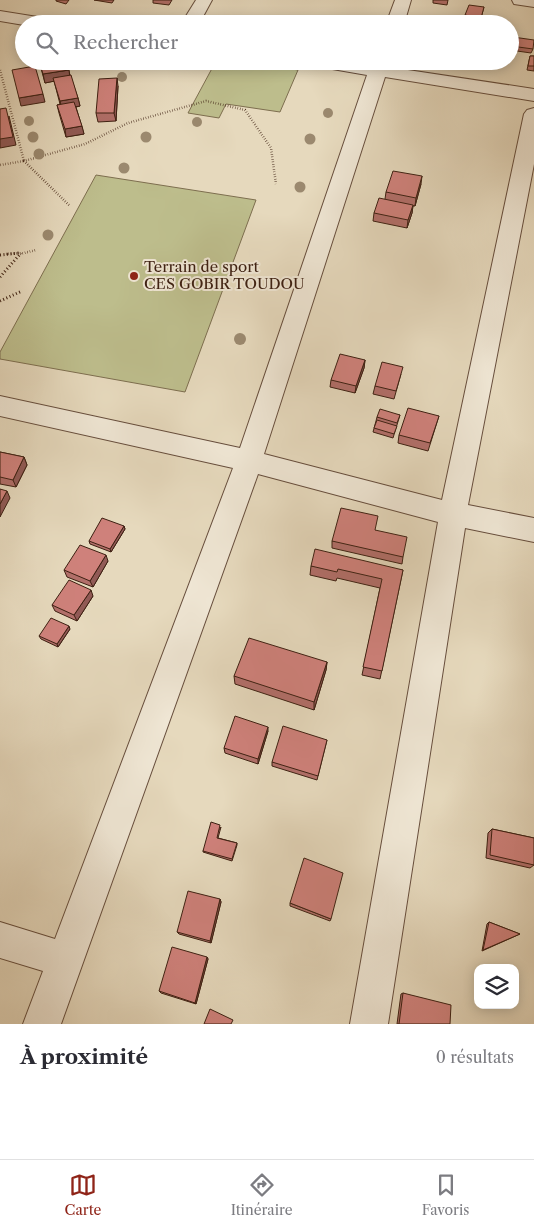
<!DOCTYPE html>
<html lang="fr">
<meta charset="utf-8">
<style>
body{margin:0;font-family:"Libre Caslon Text",serif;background:#f7f7f7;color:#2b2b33}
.controls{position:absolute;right:15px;bottom:15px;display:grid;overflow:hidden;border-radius:10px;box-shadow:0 2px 12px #0003}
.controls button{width:45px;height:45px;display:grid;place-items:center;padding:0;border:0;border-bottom:1px solid #e1e1e2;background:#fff;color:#2b2b33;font:25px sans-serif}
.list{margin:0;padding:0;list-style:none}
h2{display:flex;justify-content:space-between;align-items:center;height:65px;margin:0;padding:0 20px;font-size:21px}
h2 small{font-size:16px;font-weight:400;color:#7c7c81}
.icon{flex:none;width:28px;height:28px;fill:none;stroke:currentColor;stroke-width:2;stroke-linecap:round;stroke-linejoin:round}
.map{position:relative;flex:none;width:534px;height:1024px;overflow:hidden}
.search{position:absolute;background:#fff;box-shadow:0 2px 12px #0003;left:15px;right:15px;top:15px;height:55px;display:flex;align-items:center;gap:12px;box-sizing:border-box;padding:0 18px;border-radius:28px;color:#7c7c81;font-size:19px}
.sheet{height:135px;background:#fff}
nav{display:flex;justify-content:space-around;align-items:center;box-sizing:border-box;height:70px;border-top:1px solid #e1e1e2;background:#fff;font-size:14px;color:#7c7c81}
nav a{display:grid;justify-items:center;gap:2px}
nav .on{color:#8f2418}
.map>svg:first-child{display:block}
.green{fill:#bdbd8c;stroke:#7d6e4f}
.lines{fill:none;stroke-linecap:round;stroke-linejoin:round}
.street-casing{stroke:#674e3d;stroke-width:2}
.path-far1{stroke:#3d2012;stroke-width:2.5;stroke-dasharray:0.5 2;stroke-linecap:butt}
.path{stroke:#3d2012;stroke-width:3;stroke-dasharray:1 2.5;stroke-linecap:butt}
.street{fill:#efe6d4;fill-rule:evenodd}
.tree{fill:#9b896f}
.wall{fill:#b26f6a;stroke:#3d2012}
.shaded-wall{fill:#915a56;stroke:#3d2012}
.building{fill:#cf817b;stroke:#3d2012}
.poi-dot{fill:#8f2418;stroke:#efe6d4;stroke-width:2}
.labels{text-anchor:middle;stroke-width:4;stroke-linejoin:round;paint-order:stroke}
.poi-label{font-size:15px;fill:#3d2012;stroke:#efe6d4;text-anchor:start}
</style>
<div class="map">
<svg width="534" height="1024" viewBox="0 0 534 1024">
<rect width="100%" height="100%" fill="#e6d9bd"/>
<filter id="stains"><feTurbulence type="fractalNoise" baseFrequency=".004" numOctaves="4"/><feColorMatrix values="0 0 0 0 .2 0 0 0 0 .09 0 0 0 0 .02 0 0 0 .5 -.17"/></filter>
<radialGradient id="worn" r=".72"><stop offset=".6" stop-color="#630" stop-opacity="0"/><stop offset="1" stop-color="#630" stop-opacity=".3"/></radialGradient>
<!-- green -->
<path class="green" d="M216,61h24l58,9 -18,42 -54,-8 -7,14 -31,-5z
M96,175l160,25 -71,192 -185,-33v-7z"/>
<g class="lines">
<!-- street casing -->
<g class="street-casing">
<path id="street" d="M196,0h16l-13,24h-18z
M395,0h16l-7,24h-18z
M512,0h22v7l-20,-3z
M0,11l50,8 6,1 3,4 -35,1 -24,-4z
M306,61h46l19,3 1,-3h18l-2,6 146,22v12l-149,-24 -121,377 178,46 82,-386 3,-4 7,-2v56l-66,341 66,13v24l-69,-14 -77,496h-38l88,-502 -180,-48 -197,550h-38l20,-53 -43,-13v-36l55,17 178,-471 -233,-52v-20l240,52 127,-373 -52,-9 -6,-1z"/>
</g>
<!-- path-far1 -->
<path class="path-far1" d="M0,70l24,91 -24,4
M69,205l-45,-44 61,-17 43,-21 78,-22 39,9 26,38 5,36
M6,254l14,-1
M20,254l16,-4"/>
<!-- path -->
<path class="path" d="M0,255l19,-2
M0,277l21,-24
M0,301l22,-10"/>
<!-- street -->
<use href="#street" class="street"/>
</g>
<!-- trees -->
<g class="tree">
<circle cx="122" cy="77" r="5"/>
<circle cx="328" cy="113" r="5"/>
<circle cx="29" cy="121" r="5"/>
<circle cx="197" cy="122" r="5"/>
<circle cx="33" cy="137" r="5.5"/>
<circle cx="146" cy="137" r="5.5"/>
<circle cx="310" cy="139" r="5.5"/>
<circle cx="39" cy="154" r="5.5"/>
<circle cx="124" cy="168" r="5.5"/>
<circle cx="300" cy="187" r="5.5"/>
<circle cx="48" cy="235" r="5.5"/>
<circle cx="240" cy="339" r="6"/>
</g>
<!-- wall -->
<path class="wall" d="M56,0h13l-3,4 -10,-3z
M94,0h20l-2,3z
M153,0h19l-3,5 -16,-2z
M433,0h15l-1,5 -14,-2z
M484,7l-4,15 -15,-2v-5z
M513,37l20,12 -2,4 -21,-3z
M530,56h4v15l-7,-1z
M39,61h27l4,14 8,23 2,8 -4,1 8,27 -18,3 -7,-24 -2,-8 3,-1 -6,-23 -9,2z
M118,86l-2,35 -18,1 -2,-9z
M421,184l-6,22h-2l-1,7 -5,15 -34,-7 1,-8 11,-14 1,-7z
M365,360l-1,8 -9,25 -25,-6 1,-7z
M401,374l-7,25 -21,-5 2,-8z
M400,415l-7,23 -20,-6 3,-11 1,-4z
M439,416l-11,35 -30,-8 1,-8z
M0,452l24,5 3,8 -11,22 -16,-3z
M124,526l1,3 -14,23 -21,-8 -1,-3z
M375,530l28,27 -1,7 -70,-16v-7z
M108,561l-15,26 -26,-10 -3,-7z
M311,566l92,4 -23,109 -18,-4 18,-87 -43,-10 -1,3 -26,-6z
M93,596l-16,25 -22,-10 -3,-6z
M70,629l-12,18 -17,-8 -2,-3z
M327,662l-1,8 -12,40 -79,-26 -1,-8z
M268,731l-10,33 -33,-11 -1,-5z
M327,740l-10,40 -45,-14v-4z
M221,827l-3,11 19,5v2l-5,16 -29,-9v-1z
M492,829l42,9v27l-4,3 -44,-10 2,-25z
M220,899l1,3 -10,41 -32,-9 -2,-2z
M290,903l41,16 -1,2 -40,-15z
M489,922l31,12 -38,17 5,-27z
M207,957l1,2 -12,45 -35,-11 -2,-2z
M403,993l47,31h-53l4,-30z"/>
<!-- shaded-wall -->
<path class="shaded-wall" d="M69,70l1,8 -25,5 -2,-9z
M117,78l1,8 -2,35 -2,-8z
M43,94l2,8 -24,4 -2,-8z
M78,98l2,8 -18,3 -2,-8z
M9,116l7,29 -16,3v-9z
M82,126l2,8 -18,3 -1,-8z
M422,176l-1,8 -6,22 1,-8z
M413,205l-1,8 -5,15 1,-8z
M365,360l-1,8 -9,25 1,-7z
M24,457l3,8 -11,22 -3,-7z
M7,491l3,7 -10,19v-13z
M124,526l1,3 -14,23 -1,-3z
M106,555l2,6 -15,26 -3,-6z
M91,590l2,6 -16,25 -3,-6z
M69,626l1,3 -12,18 -1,-3z
M327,662l-1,8 -12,40v-8z
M268,727v4l-10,33v-5z
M220,899l1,3 -10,41 -1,-2z
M207,957l1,2 -12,45 -1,-1z"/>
<!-- building -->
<path class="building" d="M469,5l15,2 -3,11 -16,-3z
M466,21l14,2 -1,1h-14z
M513,37l21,3 -1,9 -22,-3z
M530,56h4v10h-6z
M39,61h27l3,9 -26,4z
M35,66l8,28 -24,4 -7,-28z
M71,75l7,23 -18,3 -7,-23z
M117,78l-3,35h-18l3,-34z
M74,102l8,24 -17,3 -8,-24z
M6,108l7,29 -13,2v-30z
M393,171l29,5 -6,22 -30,-6z
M379,198l34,7 -5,15 -34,-7z
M340,354l25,6 -9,26 -25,-6z
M382,362l21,5 -7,24 -21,-5z
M408,408l31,8 -9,27 -31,-8z
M380,409l20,6 -3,8 -20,-6z
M377,420l20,6 -3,8 -20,-6z
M0,452l24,5 -11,23 -13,-3z
M0,489l7,2 -7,13z
M341,508l37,8 -3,14 32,7 -4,20 -71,-16z
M102,518l22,8 -14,23 -21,-8z
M80,545l26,10 -16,26 -26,-11z
M315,549l88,21 -21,101 -19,-4 19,-88 -44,-10 -1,3 -26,-6z
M69,580l22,10 -17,25 -22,-10z
M51,618l18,8 -12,18 -18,-8z
M249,638l78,24 -13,40 -80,-26z
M235,716l33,11 -10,32 -34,-11z
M283,726l44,14 -9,36 -46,-14z
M211,822l9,3 -3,13 20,5 -5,16 -29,-8z
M492,829l42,9v27l-44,-10z
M304,858l39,15 -12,46 -41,-16z
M188,891l32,8 -10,42 -33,-9z
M489,922l31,12 -37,16z
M172,947l35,10 -12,46 -36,-12z
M403,993l48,12 -1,19h-51z
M210,1009l23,11 -2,4h-27z"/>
<!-- markers -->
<circle class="poi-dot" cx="134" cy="276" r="5"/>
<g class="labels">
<!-- poi labels -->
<g class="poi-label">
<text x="144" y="272">Terrain de sport<tspan x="144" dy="17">CES GOBIR TOUDOU</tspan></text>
</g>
</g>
<rect width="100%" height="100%" filter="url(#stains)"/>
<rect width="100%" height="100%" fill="url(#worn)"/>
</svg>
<div class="controls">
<button><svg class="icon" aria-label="layers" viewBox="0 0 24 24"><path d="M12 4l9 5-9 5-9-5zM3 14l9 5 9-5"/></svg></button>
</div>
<div class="search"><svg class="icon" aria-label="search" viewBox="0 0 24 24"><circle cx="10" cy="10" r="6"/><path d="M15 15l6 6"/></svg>Rechercher</div>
</div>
<section class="sheet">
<h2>À proximité<small>0 résultats</small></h2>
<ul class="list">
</ul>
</section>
<nav>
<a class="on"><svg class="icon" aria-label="map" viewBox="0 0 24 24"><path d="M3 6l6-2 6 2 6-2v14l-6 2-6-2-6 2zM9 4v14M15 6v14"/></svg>Carte</a>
<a><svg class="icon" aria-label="directions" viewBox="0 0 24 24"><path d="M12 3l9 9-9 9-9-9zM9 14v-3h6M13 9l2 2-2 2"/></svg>Itinéraire</a>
<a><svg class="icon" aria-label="saved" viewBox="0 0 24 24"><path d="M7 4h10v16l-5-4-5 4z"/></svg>Favoris</a>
</nav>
